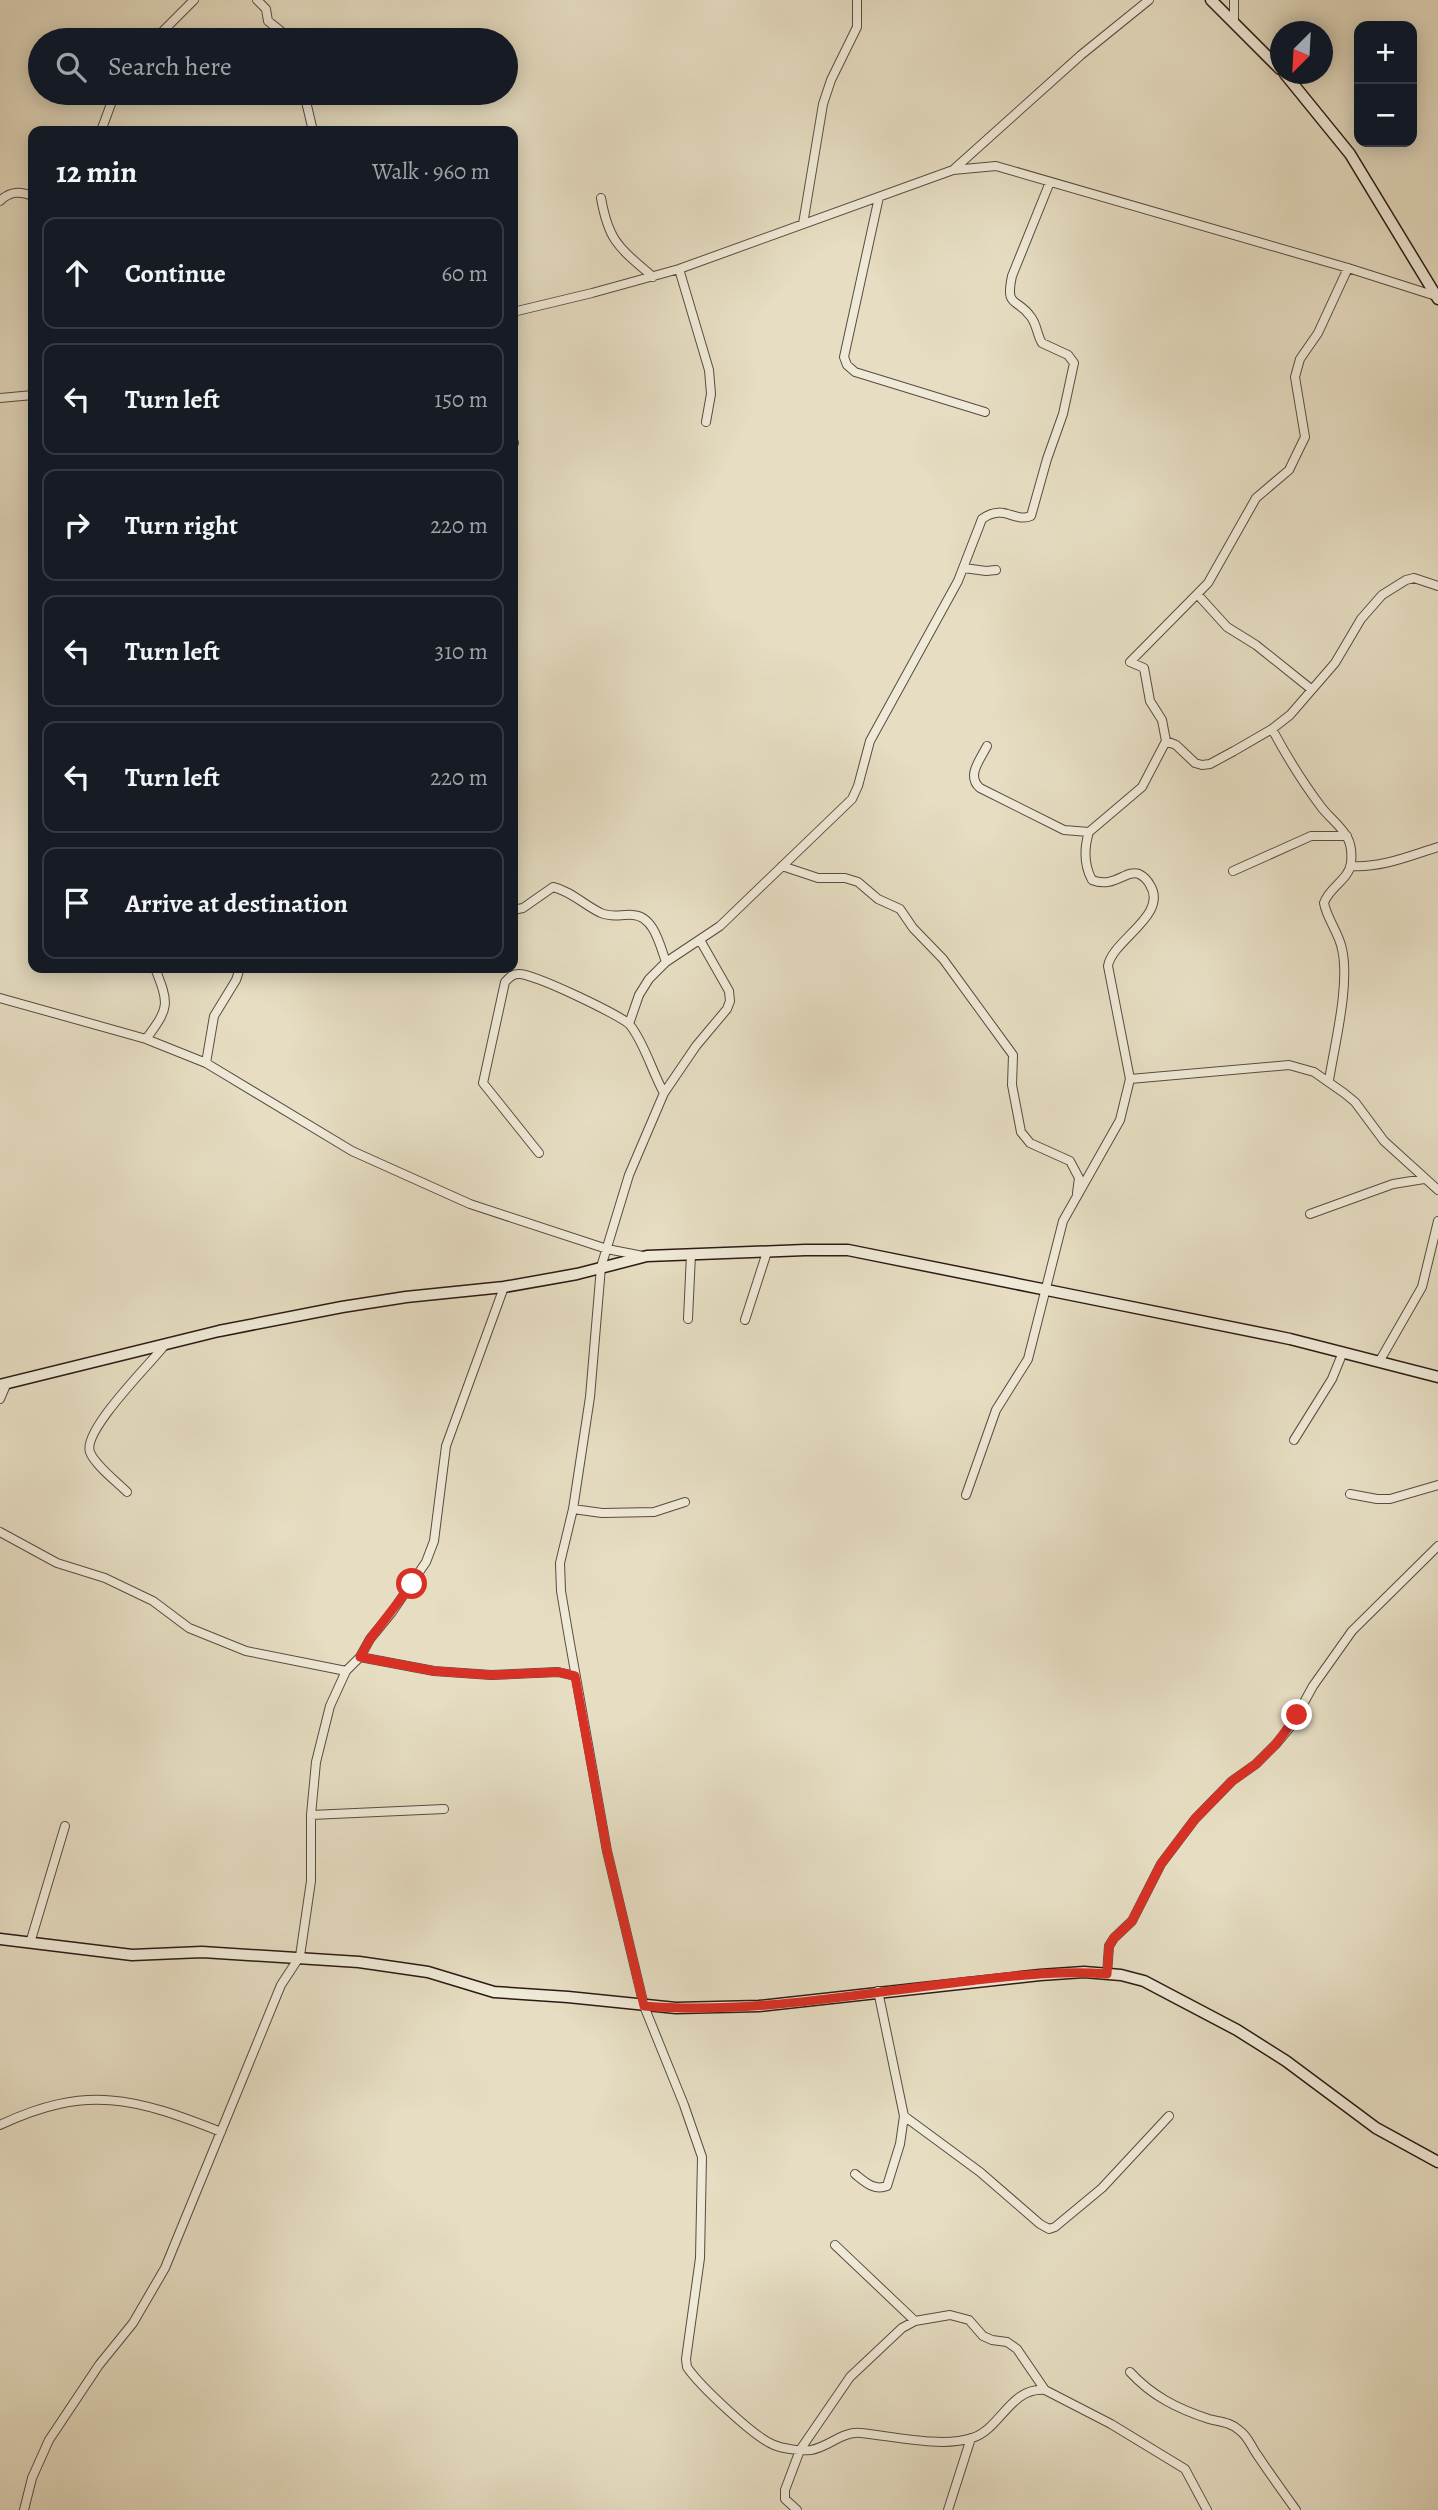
<!DOCTYPE html>
<meta charset="utf-8">
<style>
body{margin:0;font-family:Alegreya,serif;background:#20242c;color:#f1f3f6}
.controls{position:absolute;right:21px;top:21px;display:grid;overflow:hidden;border-radius:14px;box-shadow:0 4px 18px #0003}
.controls button{width:63px;height:63px;display:grid;place-items:center;padding:0;border:0;border-bottom:2px solid #363941;background:#171b24;color:#f1f3f6;font:35px sans-serif}
.compass{position:absolute;left:1270px;top:21px;width:63px;height:63px;border-radius:50%;background:#171b24;box-shadow:0 4px 18px #0003;rotate:204deg}
.stop{position:absolute;width:21px;height:21px;margin:-16px;border:5px solid #d93025;border-radius:50%;background:#fff}
.stop.end{background:#d93025;border-color:#fff;box-shadow:0 2px 7px #0008}
.list{margin:0;padding:0;list-style:none}
h2{display:flex;justify-content:space-between;align-items:center;height:91px;margin:0;padding:0 28px;font-size:30px}
h2 small{font-size:23px;font-weight:400;color:#9ea1a6}
.list li{display:grid;grid-template-columns:46px 1fr auto;gap:21px;align-items:center;box-sizing:border-box;height:112px;margin:0 14px 14px;padding:0 14px;border:2px solid #363941;border-radius:14px}
.list b{display:block;font-size:26px;white-space:nowrap}
.list em{font-size:23px;font-style:normal;color:#9ea1a6}
.icon{flex:none;width:38px;height:38px;fill:none;stroke:currentColor;stroke-width:2;stroke-linecap:round;stroke-linejoin:round}
.map{position:relative;flex:none;width:1438px;height:2510px;overflow:hidden}
.search{position:absolute;background:#171b24;box-shadow:0 4px 18px #0003;left:28px;top:28px;width:490px;height:77px;display:flex;align-items:center;gap:18px;box-sizing:border-box;padding:0 24px;border-radius:38px;color:#9ea1a6;font-size:26px}
.panel{position:absolute;background:#171b24;box-shadow:0 4px 18px #0003;left:28px;top:126px;width:490px;height:847px;border-radius:14px}
.map>svg:first-child{display:block}
.lines{fill:none;stroke-linecap:round;stroke-linejoin:round}
.street-casing{stroke:#5a4b3f;stroke-width:10}
.secondary-casing{stroke:#2c1a13;stroke-width:13}
.street{stroke:#efe9d7;stroke-width:8}
.secondary{stroke:#efe9d7;stroke-width:10}
.route{stroke:#d93025;stroke-width:9}
</style>
<div class="map">
<svg width="1438" height="2510" viewBox="0 0 1438 2510">
<rect width="100%" height="100%" fill="#e6ddc2"/>
<filter id="stains"><feTurbulence type="fractalNoise" baseFrequency=".00286" numOctaves="4"/><feColorMatrix values="0 0 0 0 .2 0 0 0 0 .09 0 0 0 0 .02 0 0 0 .5 -.17"/></filter>
<radialGradient id="worn" r=".72"><stop offset=".6" stop-color="#630" stop-opacity="0"/><stop offset="1" stop-color="#630" stop-opacity=".3"/></radialGradient>
<g class="lines">
<!-- street casing -->
<g class="street-casing">
<path id="street" d="M257,0l9,9 2,12 24,19
M1234,22v-22
M154,40l40,-40
M304,93l9,38
M101,131l14,-38
M953,170l128,-115 68,-55
M879,197l-35,160 3,8 8,7 130,40
M601,198c8,45 19,50 52,79
M0,201c10,-10 20,-10 33,-5
M803,224l20,-120 8,-24 26,-53v-27
M679,269l30,101 2,24 -5,28
M513,312l79,-19 87,-24 274,-99 43,-4 352,102 88,28
M0,398l33,-3
M513,440l1,3
M964,568l22,3 10,-1
M1198,595l29,32 29,18 55,44
M1272,729c15,28 31,54 50,79 7,9 19,18 25,29 4,7 5,17 4,26 -2,17 -22,24 -27,40 3,16 15,30 18,46 8,35 -7,94 -13,131
M1166,741l10,4 19,18 7,2 8,-1 24,-13 38,-22 18,-14 45,-52 26,-44 21,-24 24,-15 8,-2 24,8
M987,746c-7,14 -21,30 -7,42l84,42 25,2
M782,866l36,12h27l13,4 20,17 22,10 13,19 30,31 70,96 -1,30 9,47 9,11 40,18 9,17 -2,15
M1351,866c30,2 58,-10 87,-19
M1233,871l78,-35h36
M513,910l10,-2 30,-21c18,4 31,18 48,26 12,5 20,1 32,2 21,1 27,31 33,47
M700,940l29,51 1,10 -3,8 -31,37 -32,47 -35,82 -28,92 -11,130 -17,112 -13,54 1,28 8,47 38,213 37,155 40,99 18,52 -2,101 -14,101 1,8c12,18 68,71 87,78 10,4 26,6 37,5 18,-3 31,-19 50,-17 31,3 81,15 111,5 29,-9 38,-51 73,-48l66,34 74,45 22,41
M0,998l146,41 60,24 146,88 118,53 137,45 36,7
M629,1024l10,-29 10,-16 17,-17 54,-36 132,-127 6,-13 12,-45 88,-160 24,-62c21,-16 32,4 49,-3l16,-57 16,-45 11,-51 -6,-8 -26,-12c-5,-8 -5,-18 -11,-26 -14,-20 -26,-8 -19,-41l38,-94
M146,1039c24,-32 23,-35 9,-71
M206,1063l8,-47 22,-36 4,-12
M1130,1079l159,-14 25,7 30,21 11,9 29,39 54,49
M539,1153l-56,-70 22,-101c4,-4 7,-8 13,-8 13,-2 104,42 112,51 15,19 22,47 34,68
M1310,1214l83,-30 31,-5
M688,1319l3,-65
M745,1320l22,-68
M1379,1362l43,-75 16,-66
M0,1399l6,-14
M1294,1440l38,-61 11,-27
M127,1492c-10,-10 -33,-28 -37,-40 -8,-21 60,-88 74,-106
M1350,1494l27,5h13l48,-14
M966,1495l30,-85 32,-51 35,-138 57,-101 10,-41 -22,-113c4,-26 61,-51 42,-81 -2,-4 -7,-9 -11,-11 -13,-5 -25,15 -47,6 -8,-15 -8,-32 -3,-48l53,-45 24,-46 -4,-21 -12,-19 -6,-33 -14,-6 78,-79 48,-85 33,-28 16,-33 -10,-60 5,-18 18,-26 30,-65
M573,1509l29,4 52,-1 31,-10
M0,1532l57,31 48,15 25,12 23,11 36,27 57,23 100,20
M360,1657l74,14 57,4 67,-3 17,4
M311,1815l133,-6
M30,1943l35,-117
M1107,1974l2,-28 5,-8 18,-17 29,-57 34,-45 37,-38 24,-17 20,-20 15,-18 22,-40 39,-55 86,-85
M904,2116l76,56 60,52 9,5 6,-2 47,-39 67,-72
M0,2125c86,-41 136,-27 221,7
M855,2174c10,8 19,17 32,12l13,-42 4,-28 -26,-125
M835,2245l80,76
M1130,2372c22,24 48,37 79,47 11,3 21,3 30,11 10,7 12,17 19,26 12,18 25,36 38,54
M24,2510l8,-32 17,-38 50,-75 34,-42 32,-55 116,-283 19,-29 11,-75v-66l5,-53 14,-56 16,-35 14,-14 10,-18 22,-27 34,-50 8,-21 12,-95 58,-159
M797,2510l-12,-11v-9l15,-40 50,-73 52,-49 13,-7 35,-6 19,5 14,16 9,4 15,2 10,7 28,41
M948,2510l23,-72"/>
</g>
<!-- secondary casing -->
<g class="secondary-casing">
<path id="secondary" d="M1211,0l69,69
M1285,74l65,80 88,145
M0,1385l219,-54 123,-24 64,-10 98,-10 73,-13 70,-18 158,-6h43l199,40 243,49 148,38
M0,1939l132,16 70,-3 157,10 69,10 66,20 74,5 108,11 83,-2 281,-31 44,-3 37,3 23,6 93,49 49,31 90,67 62,34"/>
</g>
<!-- street -->
<use href="#street" class="street"/>
<!-- secondary -->
<use href="#secondary" class="secondary"/>
</g>
<g class="lines">
<!-- route -->
<path class="route" d="M412,1584l-42,55 -10,18 74,14 57,4 67,-3 17,4 32,175 37,155c108,9 217,-13 325,-25 45,-5 92,-11 138,-7l2,-28 5,-8 18,-17 29,-57 34,-45 37,-38 24,-17 20,-20 21,-29"/>
</g>
<rect width="100%" height="100%" filter="url(#stains)"/>
<rect width="100%" height="100%" fill="url(#worn)"/>
</svg>
<div class="controls">
<button>+</button>
<button>−</button>
</div>
<svg class="compass" viewBox="-18 -18 36 36"><path d="M0-13l5 13h-10z" fill="#e53935"/><path d="M0 13l5-13h-10z" fill="#9ea1a6"/></svg>
<div class="stop" style="left:412px;top:1584px"></div>
<div class="stop end" style="left:1297px;top:1715px"></div>
<div class="search"><svg class="icon" aria-label="search" viewBox="0 0 24 24"><circle cx="10" cy="10" r="6"/><path d="M15 15l6 6"/></svg>Search here</div>
<section class="panel">
<h2>12 min<small>Walk · 960 m</small></h2>
<ul class="list">
<li><svg class="icon" aria-label="ahead" viewBox="0 0 24 24"><path d="M12 20V5M6 11l6-6 6 6"/></svg><div><b>Continue</b></div><em>60 m</em></li>
<li><svg class="icon" aria-label="left" viewBox="0 0 24 24"><path d="M17 20v-9H6M10 6l-5 5 5 5"/></svg><div><b>Turn left</b></div><em>150 m</em></li>
<li><svg class="icon" aria-label="right" viewBox="0 0 24 24"><path d="M7 20v-9h11M14 6l5 5-5 5"/></svg><div><b>Turn right</b></div><em>220 m</em></li>
<li><svg class="icon" aria-label="left" viewBox="0 0 24 24"><path d="M17 20v-9H6M10 6l-5 5 5 5"/></svg><div><b>Turn left</b></div><em>310 m</em></li>
<li><svg class="icon" aria-label="left" viewBox="0 0 24 24"><path d="M17 20v-9H6M10 6l-5 5 5 5"/></svg><div><b>Turn left</b></div><em>220 m</em></li>
<li><svg class="icon" aria-label="arrive" viewBox="0 0 24 24"><path d="M6 21V4h12l-3 4 3 4H6"/></svg><div><b>Arrive at destination</b></div></li>
</ul>
</section>
</div>
